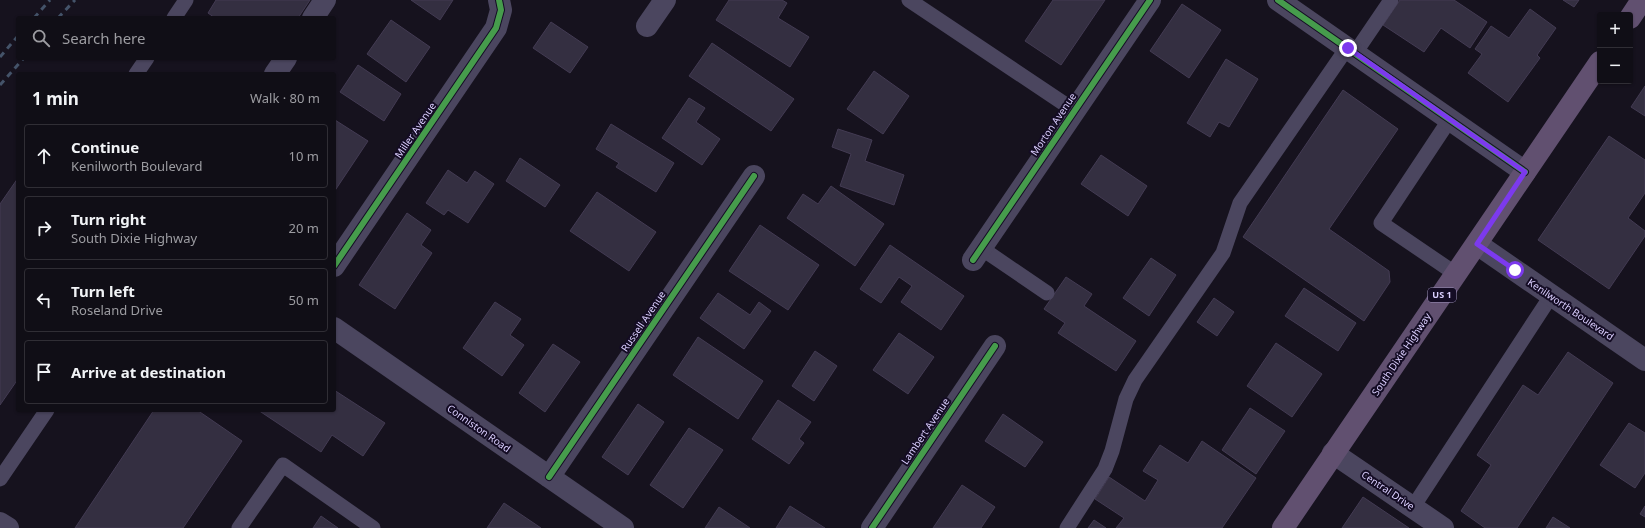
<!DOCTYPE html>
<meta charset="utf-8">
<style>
body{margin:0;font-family:"Noto Sans",sans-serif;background:#19171f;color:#f1f3f6}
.controls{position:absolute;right:12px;top:12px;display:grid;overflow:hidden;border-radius:4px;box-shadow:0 1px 3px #0004}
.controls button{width:36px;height:36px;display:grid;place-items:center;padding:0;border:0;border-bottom:1px solid #302e35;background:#100e16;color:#f1f3f6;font:20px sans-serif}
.stop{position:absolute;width:12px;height:12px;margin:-9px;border:3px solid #7c3aed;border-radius:50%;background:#fff}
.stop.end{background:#7c3aed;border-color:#fff;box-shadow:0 1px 4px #0008}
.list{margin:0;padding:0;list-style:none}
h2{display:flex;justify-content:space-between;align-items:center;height:52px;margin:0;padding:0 16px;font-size:17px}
h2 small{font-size:13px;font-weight:400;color:#9c9ca1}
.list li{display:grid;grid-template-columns:26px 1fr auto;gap:12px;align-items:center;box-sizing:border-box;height:64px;margin:0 8px 8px;padding:0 8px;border:1px solid #302e35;border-radius:4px}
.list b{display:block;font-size:15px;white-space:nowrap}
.list p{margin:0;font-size:13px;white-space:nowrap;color:#9c9ca1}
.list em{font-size:13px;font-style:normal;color:#9c9ca1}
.icon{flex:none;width:22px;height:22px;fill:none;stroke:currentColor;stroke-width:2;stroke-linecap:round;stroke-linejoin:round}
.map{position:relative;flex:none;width:1645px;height:528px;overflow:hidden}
.search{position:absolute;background:#100e16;box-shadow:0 1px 3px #0004;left:16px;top:16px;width:320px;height:44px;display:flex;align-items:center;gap:10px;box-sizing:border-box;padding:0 14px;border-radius:4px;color:#9c9ca1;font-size:15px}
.panel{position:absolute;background:#100e16;box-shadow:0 1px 3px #0004;left:16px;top:72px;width:320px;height:340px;border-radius:4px}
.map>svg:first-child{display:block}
.building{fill:#342f41;stroke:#433b53}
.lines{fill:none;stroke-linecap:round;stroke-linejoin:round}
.lane{stroke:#4b465f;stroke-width:15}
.street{stroke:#4b465f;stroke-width:22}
.primary{stroke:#615070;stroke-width:22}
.rail{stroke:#445369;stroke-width:3;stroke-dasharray:6 5;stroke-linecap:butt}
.cycleway-casing{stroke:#140c24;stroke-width:8}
.cycleway{stroke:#469c4c;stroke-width:6}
.route{stroke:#7c3aed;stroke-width:5}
.labels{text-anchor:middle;stroke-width:4;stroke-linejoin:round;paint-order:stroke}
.shield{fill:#140c24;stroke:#9f94bd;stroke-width:1}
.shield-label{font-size:9px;font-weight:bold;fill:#dbcfff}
.street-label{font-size:10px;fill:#dbcfff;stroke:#140c24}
</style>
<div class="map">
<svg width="1645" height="528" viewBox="0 0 1645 528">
<rect width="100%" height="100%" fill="#16121e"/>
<!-- building -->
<path class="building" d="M216,0h94l-12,18h-83l-7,-5z
M411,0h42l-13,20z
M729,0h53l5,3 -9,15 31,19 -19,30 -74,-47z
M1053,0h52l-44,65 -36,-24z
M1400,0h54l33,22 -17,26 -29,-20 -17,24 -41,-27z
M1563,0h16l-5,7z
M1182,4l39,26 -32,48 -39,-27z
M1530,9l26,19 -19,27 3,3 -32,44 -40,-29 14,-19 -7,-5 16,-23 18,12z
M391,20l39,27 -24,35 -39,-28z
M551,22l37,25 -18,26 -37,-25z
M712,43l82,56 -23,32 -82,-55z
M1226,59l32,20 -29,48 -10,-5 -9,15 -23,-14z
M358,65l43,29 -17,27 -44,-29z
M874,71l35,25 -26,38 -36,-25z
M1645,86v30l-14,-9z
M1343,90l55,39 -69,100 60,42 1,11 -26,39 -121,-84z
M689,98l16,10 -9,14 24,17 -18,26 -40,-27z
M335,120l33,21 -34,51v-71z
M611,124l63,39 -18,29 -40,-25 3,-4 -23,-14z
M838,129l34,11 -7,21 39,14 -10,30 -54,-19 11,-32 -19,-7z
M1609,136l36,24v33l-17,25 17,13v5l-36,53 -71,-49z
M1101,155l46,31 -19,30 -47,-32z
M520,158l40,27 -15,22 -39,-26z
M448,170l19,13 8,-12 19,13 -26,39 -20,-13 -4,5 -18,-12z
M18,178v201l-18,26v-201z
M831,186l53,38 -29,42 -68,-48 16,-24 15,10z
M597,192l59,40 -27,39 -59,-40z
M407,213l24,17 -10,15 11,8 -37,56 -36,-24z
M760,225l59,40 -31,45 -59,-39z
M890,245l74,51 -23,34 -40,-28 11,-16 -13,-9 -18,26 -21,-14z
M1151,258l25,17 -27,41 -26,-18z
M1066,277l26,17 -8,12 52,35 -20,30 -58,-38 7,-10 -21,-14z
M1304,288l52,35 -18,28 -53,-35z
M718,293l32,22 9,-13 12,9 -27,38 -44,-31z
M1214,298l20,14 -17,24 -20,-14z
M495,302l26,17 -11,16 14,10 -22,31 -39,-28z
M899,333l35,24 -26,37 -35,-24z
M698,337l65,44 -25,38 -65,-44z
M1276,343l46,31 -30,43 -45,-31z
M553,344l27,18 -35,50 -26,-19z
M815,351l22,15 -23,35 -22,-15z
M1568,352l45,31 -96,145h-32l-24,-17 30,-46 -14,-10 46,-70 15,10z
M334,390l51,33 -22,33 -31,-21 -11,17 -63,-42h76z
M778,400l33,22 -12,17 5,4 -15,21 -37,-25z
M638,404l26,18 -36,53 -26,-18z
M1250,408l35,23 -29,43 -34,-24z
M154,410h43l45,31 -59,87h-108z
M1003,414l40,28 -18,25 -40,-26z
M1629,423l16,10v40l-10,15 -35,-23z
M689,428l34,22 -40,58 -33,-23z
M1202,441l54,37 -34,50h-106l8,-10 -29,-19 14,-22 36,24 13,-21 -15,-9 17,-26 28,18z
M962,485l33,22 -14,21h-48z
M1363,497l46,31h-67z
M504,503l37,25h-54z
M790,506l35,22h-49z
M1645,506v11l-5,-3z
M719,507l31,21h-45z
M321,516l17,12h-25z
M1553,517l17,11h-24z
M1094,520l12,8h-18z"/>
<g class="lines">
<!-- lane -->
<path class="lane" d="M909,0l166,111
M174,18l12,-18
M1355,53l36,-53
M136,74l11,-16
M1450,119l-69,104 75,51
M981,248l66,45
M0,479l47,-69
M1413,507l138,-211
M239,528l44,-63 90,63
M1067,528l38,-59 7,-18 14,-52 9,-19 88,-127 17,-50 107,-155"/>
<!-- street -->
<path class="street" d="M1278,0l247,172
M313,18l12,-18
M647,26l18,-26
M275,74l11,-16
M1477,244l168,116
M973,260l177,-260
M334,266l162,-238 5,-18 -2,-10
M334,328l289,200
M1333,453l110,75
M549,477l205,-301
M0,523l8,5
M872,528l123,-182"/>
<!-- primary -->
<path class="primary" d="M1630,18l12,-18
M1283,528l317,-466"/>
<!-- rail -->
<path class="rail" d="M34,18l16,-18
M58,18l17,-18
M0,57l18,-21
M0,85l24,-27"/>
<!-- cycleway casing -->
<g class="cycleway-casing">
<path id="cycleway" d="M1278,0l247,172
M973,260l177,-260
M334,266l162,-238 5,-18 -2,-10
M549,477l205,-301
M872,528l123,-182"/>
</g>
<!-- cycleway -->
<use href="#cycleway" class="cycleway"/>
</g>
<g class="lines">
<!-- route -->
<path class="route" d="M1348,48l177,124 -48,72 38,26"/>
</g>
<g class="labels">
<!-- shield labels -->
<rect class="shield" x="1428" y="288" width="28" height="14" rx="3"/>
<g class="shield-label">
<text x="1442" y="298">US 1</text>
</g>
<!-- street labels -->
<g class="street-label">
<text transform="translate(1053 124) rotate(-56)" y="4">Morton Avenue</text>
<text transform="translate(415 130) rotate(-56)" y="4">Miller Avenue</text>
<text transform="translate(1571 309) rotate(34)" y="4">Kenilworth Boulevard</text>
<text transform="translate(643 321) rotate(-56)" y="4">Russell Avenue</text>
<text transform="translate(1401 354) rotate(-56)" y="4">South Dixie Highway</text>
<text transform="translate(479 428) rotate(35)" y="4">Conniston Road</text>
<text transform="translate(925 431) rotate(-56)" y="4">Lambert Avenue</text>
<text transform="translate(1388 490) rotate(34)" y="4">Central Drive</text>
</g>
</g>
</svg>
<div class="controls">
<button>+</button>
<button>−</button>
</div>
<div class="stop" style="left:1515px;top:270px"></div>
<div class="stop end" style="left:1348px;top:48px"></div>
<div class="search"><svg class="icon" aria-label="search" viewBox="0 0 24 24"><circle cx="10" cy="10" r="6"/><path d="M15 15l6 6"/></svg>Search here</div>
<section class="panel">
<h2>1 min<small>Walk · 80 m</small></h2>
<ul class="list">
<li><svg class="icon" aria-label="ahead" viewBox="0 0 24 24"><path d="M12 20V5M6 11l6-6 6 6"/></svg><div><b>Continue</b><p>Kenilworth Boulevard</p></div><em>10 m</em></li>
<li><svg class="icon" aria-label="right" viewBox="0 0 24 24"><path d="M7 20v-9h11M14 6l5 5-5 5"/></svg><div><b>Turn right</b><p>South Dixie Highway</p></div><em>20 m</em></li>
<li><svg class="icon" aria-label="left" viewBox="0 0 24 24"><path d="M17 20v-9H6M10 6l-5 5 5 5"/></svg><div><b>Turn left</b><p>Roseland Drive</p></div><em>50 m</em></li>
<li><svg class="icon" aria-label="arrive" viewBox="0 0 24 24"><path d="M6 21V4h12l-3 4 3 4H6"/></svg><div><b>Arrive at destination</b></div></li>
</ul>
</section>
</div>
